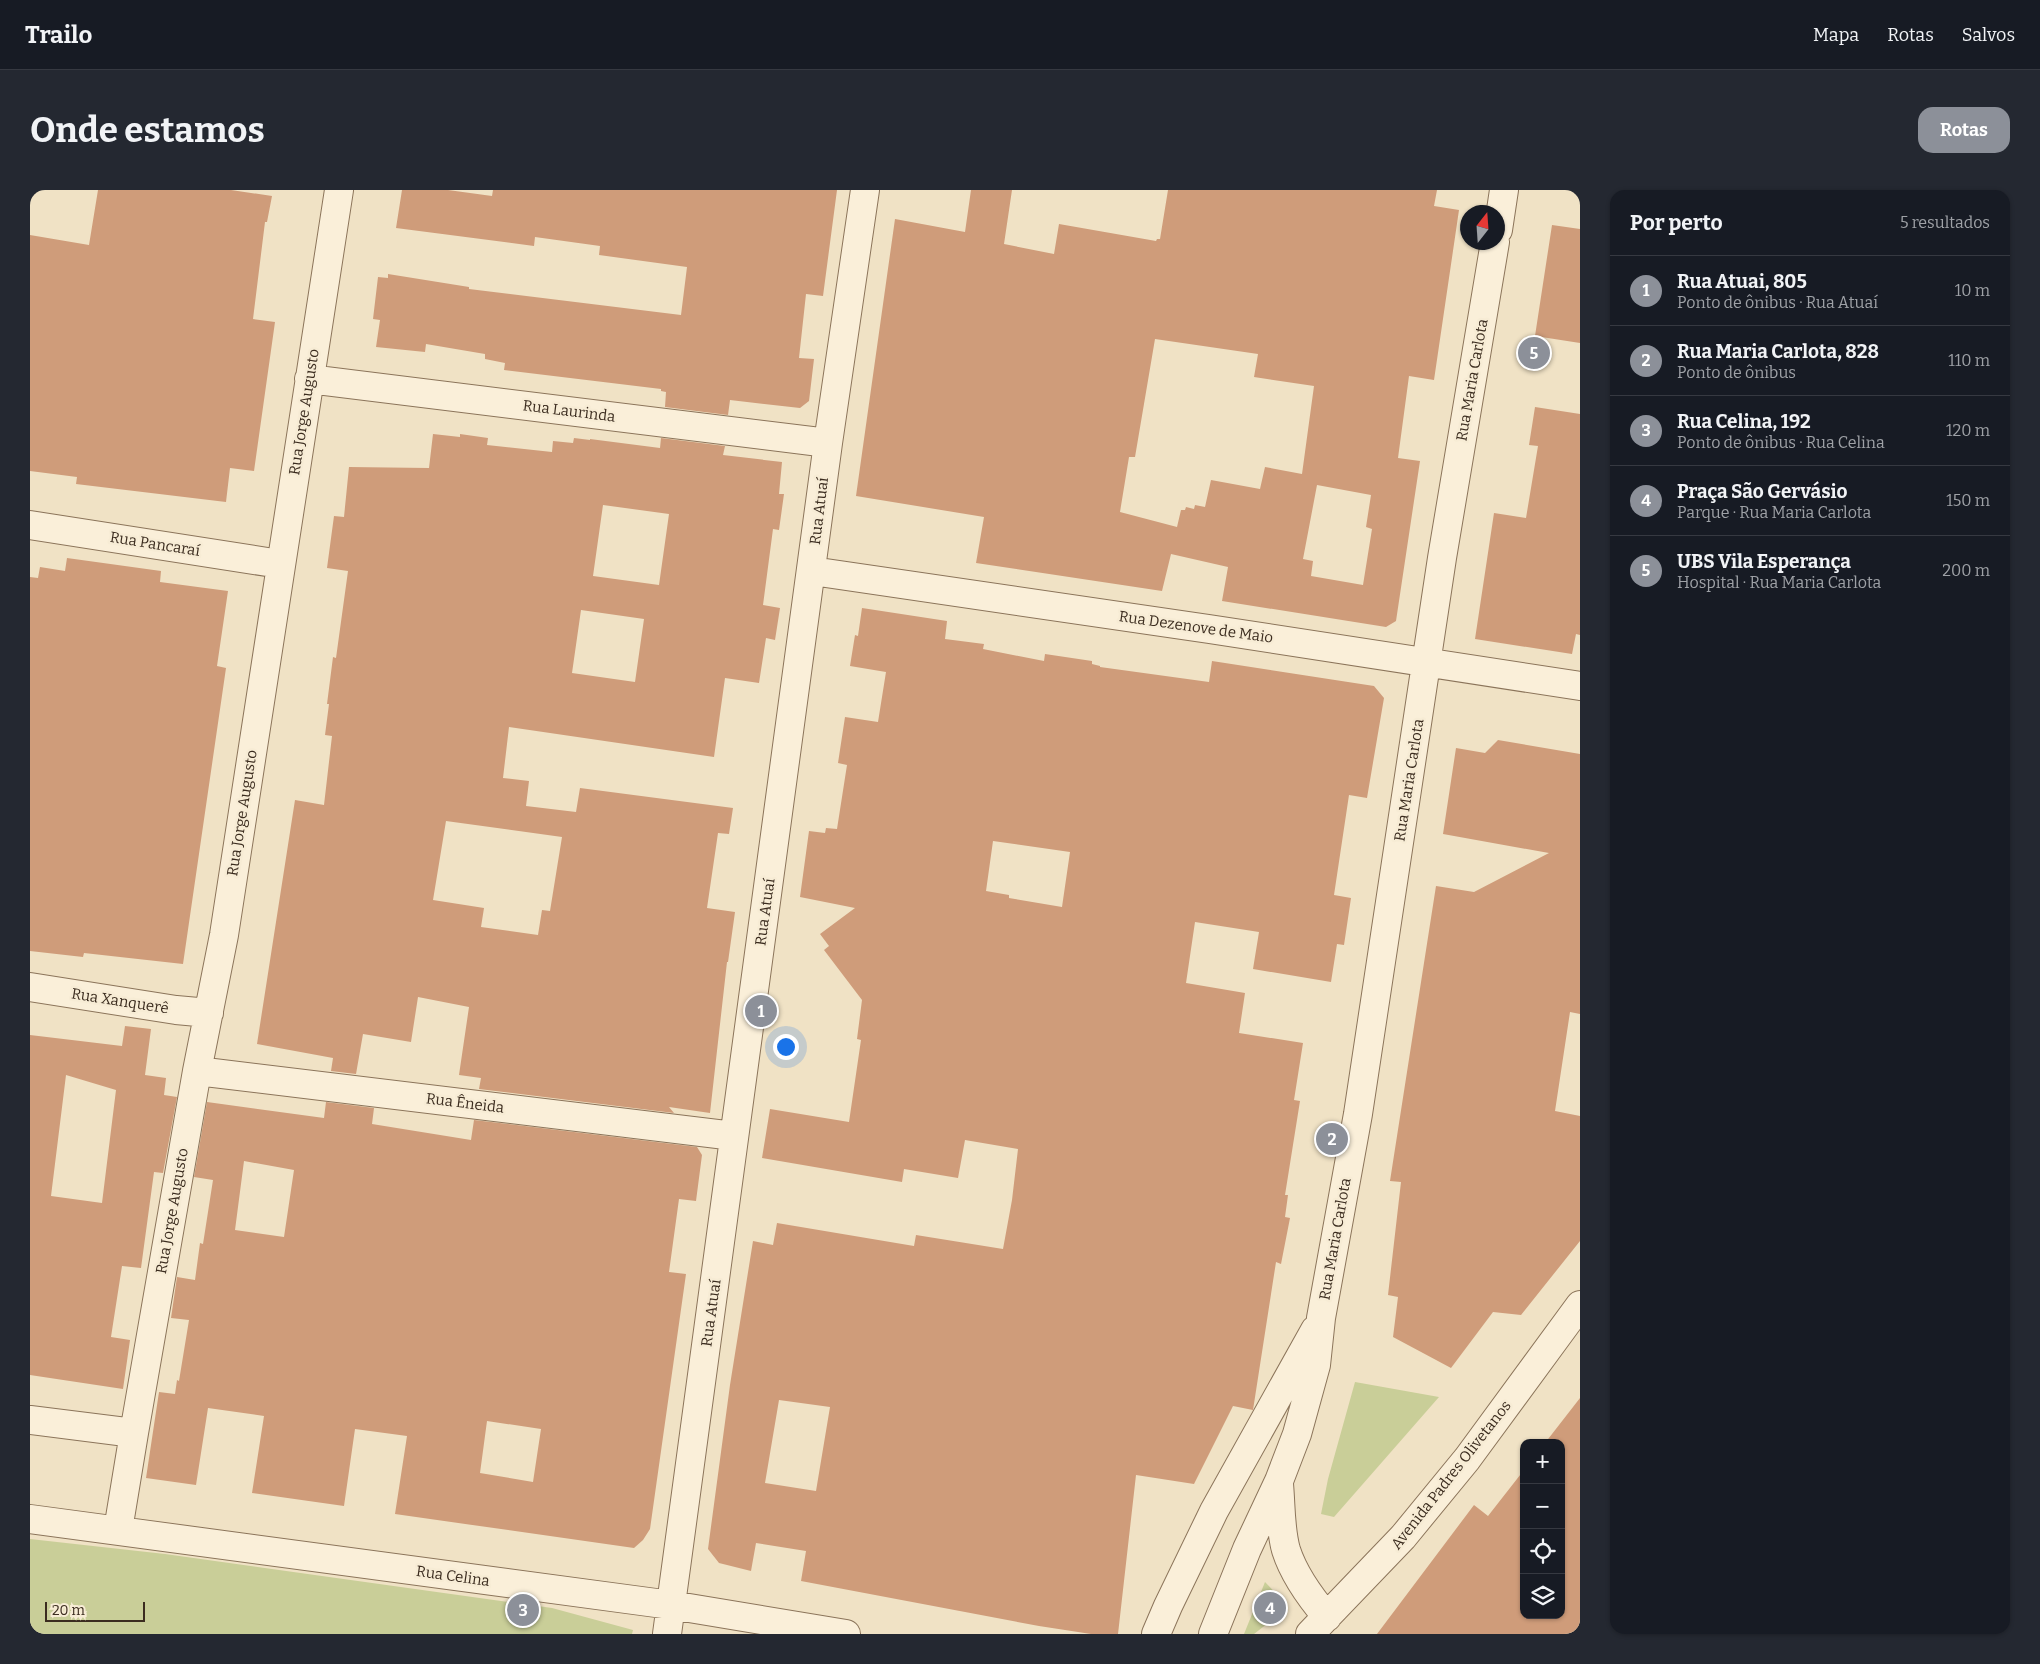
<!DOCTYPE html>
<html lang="pt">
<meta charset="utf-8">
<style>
body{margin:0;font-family:Bitter,serif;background:#242831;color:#f1f3f6}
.controls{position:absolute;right:15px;bottom:15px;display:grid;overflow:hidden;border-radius:10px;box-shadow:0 1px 4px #0004}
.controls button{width:45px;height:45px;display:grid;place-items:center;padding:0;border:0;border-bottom:1px solid #363941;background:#171b24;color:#f1f3f6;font:25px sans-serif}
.compass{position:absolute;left:1430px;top:15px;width:45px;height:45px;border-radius:50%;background:#171b24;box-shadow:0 1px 4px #0004;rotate:17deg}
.scale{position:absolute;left:15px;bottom:12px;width:100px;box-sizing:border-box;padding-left:5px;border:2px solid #3b2c1f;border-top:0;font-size:14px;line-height:18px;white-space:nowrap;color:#3b2c1f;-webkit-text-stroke:4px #f7ecd5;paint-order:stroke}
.you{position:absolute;left:755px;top:856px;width:18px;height:18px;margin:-12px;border:4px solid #fff;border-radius:50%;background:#1a73e8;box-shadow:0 0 0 8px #1a73e833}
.badge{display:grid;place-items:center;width:32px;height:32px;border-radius:50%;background:#8c9099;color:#fff;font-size:16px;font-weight:700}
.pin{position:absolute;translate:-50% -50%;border:2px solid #fff;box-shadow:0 1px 5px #0006}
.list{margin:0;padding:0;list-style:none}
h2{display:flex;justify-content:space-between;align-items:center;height:65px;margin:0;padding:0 20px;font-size:21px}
h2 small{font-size:16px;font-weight:400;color:#9ea1a6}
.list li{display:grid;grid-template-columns:32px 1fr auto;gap:15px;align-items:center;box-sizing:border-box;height:70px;padding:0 20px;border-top:1px solid #363941}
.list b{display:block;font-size:19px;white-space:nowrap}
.list p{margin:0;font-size:16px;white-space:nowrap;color:#9ea1a6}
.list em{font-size:16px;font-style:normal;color:#9ea1a6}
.icon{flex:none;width:28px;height:28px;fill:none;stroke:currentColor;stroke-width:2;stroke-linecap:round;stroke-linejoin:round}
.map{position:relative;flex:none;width:1550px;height:1444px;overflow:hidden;border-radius:15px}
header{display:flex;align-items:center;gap:30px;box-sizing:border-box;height:70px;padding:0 25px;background:#171b24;border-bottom:1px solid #363941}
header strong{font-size:24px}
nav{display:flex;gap:28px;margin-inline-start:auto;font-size:18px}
.intro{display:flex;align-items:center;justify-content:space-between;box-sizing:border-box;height:120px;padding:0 30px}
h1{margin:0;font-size:35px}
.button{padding:12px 22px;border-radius:15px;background:#8c9099;color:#fff;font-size:18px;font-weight:700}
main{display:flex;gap:30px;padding:0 30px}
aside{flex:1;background:#171b24;border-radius:15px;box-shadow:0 1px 4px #0004}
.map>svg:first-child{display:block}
.green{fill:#c9ce98}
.building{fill:#cf9c7a;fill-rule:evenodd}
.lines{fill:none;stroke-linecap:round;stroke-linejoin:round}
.minor-casing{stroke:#8b745a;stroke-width:30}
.minor{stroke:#faefd9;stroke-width:28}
.labels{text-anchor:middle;stroke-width:5;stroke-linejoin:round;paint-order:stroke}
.street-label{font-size:15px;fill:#3b2c1f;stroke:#f7ecd5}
</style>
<header>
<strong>Trailo</strong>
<nav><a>Mapa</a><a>Rotas</a><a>Salvos</a></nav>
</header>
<div class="intro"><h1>Onde estamos</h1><a class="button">Rotas</a></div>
<main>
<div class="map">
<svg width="1550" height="1444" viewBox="0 0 1550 1444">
<rect width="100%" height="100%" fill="#f0e2c5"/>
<!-- green -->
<path class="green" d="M1325,1192l84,15 -105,120 -13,-3 7,-35z
M0,1349l135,15 387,54 81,22 -1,4h-602z
M1235,1392l21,22v5l-32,25h-10z"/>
<!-- building -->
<path class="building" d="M68,0h133l41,6 -5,26h-2l-12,97 22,3 -21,149 -24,-3 -4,34 -150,-18 1,-7 -47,-6v-236l59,10z
M372,0h46l44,6 1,-6h344l-14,106 -17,-2 -7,64 15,1 -5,42 -9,7 -70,-8 -2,15 -63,-8 1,-15 -5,-1v-2l-157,-19 1,-7 -20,-4v-5l-59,-10 -1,8 -49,-5 4,-27 -7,-1 5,-42 10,1v-4l81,13v2l212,26 6,-48 -88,-12 1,-9 -65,-9 -1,9 -138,-18z
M941,0h41l-8,54 50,10 5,-30 97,17 1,-2h3l8,-49h269l-3,16 25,4 -25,170 -25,-4 -11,82 22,3 -24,160 -10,6 -164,-26 6,-34 -57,-13 -9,37 -186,-28 8,-46 -128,-21 39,-277 70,13zM1125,149l103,15 -4,23 60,9 -12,88 -37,-7 -5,22 -49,-9 -6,27 -10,-2 -1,4 -8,-2 -1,3h-4l-4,17 -57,-15 9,-55h6zM1287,295l54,10 -5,32 6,2 -9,56 -52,-9 2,-15 -10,-2z
M1522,35l28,4v114l-45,-7z
M1505,217l45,7v221l-4,-1 -4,20 -97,-15 19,-126 32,5 12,-72 -9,-1z
M403,244l27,3v-3l28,4 -1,7 65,7 1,-11 20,2 1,-5 16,2v-1l70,9 1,-10 64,8 -2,9 59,7 -3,32h5l-5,36 -6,-1 -10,76 17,3 -5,32 -9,-2 -7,45 -34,-5 -11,79 -205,-30 -6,51 26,3 -3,25 50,6 4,-24 153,20 -4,26 -11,-1 -11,75 28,4 -7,50h-1l-17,151 -41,-6 5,6 -195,-24 2,-11 -22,-3 10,-68 -51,-10 -7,45 -48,-8 -7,40 -25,-3 2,-13 -76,-14 38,-244 29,5 8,-69 -7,-1 4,-31h-2l6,-47 3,1 12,-87 -21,-3 7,-52 10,1 5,-50 80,1zM573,315l66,9 -10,71 -66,-9zM551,420l63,9 -9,63 -63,-9zM416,631l116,16 -12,74 -8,-1 -4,25 -57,-8 3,-19 -51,-8z
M37,368l94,13 -1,11 68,9 -11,75 9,2 -43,296 -99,-11 -1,4 -53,-6v-374l8,1 2,-11 25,4z
M832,418l85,13 -2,18 39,5 -1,5 61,12 1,-7 47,7v3l8,2v1l109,15 3,-21 162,25 10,12 -17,100 -18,-3 -15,100 17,3 -7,47 -7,-1 -6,38 -78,-13 6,-37 -64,-10 -9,61 59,10 -6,40 64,10 -9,57 6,1 -15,94h3l-3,22 5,1 -9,46 -5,-2 -23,148 -20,-4 -39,78 -58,-9 -18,159h-27l-52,-8 -238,-45 5,-30 -50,-8 -5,28 -32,-8 -11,-14 22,-164 23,-144 20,4 4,-22 137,23 2,-11 87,14 9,-49 6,-51 -53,-9 -7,38 -54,-9 -2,13 -140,-24 8,-49 79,13 12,-82 -4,-1 5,-39 -38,-50 5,-4 -9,-12 35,-26 -55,-11 9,-66 16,2 1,-5 11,1 10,-64 -9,-2 7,-46 33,5 8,-50 -36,-6 5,-31 3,1zM963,651l77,11 -8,55 -53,-9v-3l-23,-4zM749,1210l51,7 -14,84 -51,-8z
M1468,550l82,14v260l-10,-2 -15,99 25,5v125l-59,74 -28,-3 -42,56 -58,-31 5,-40 -10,-2 13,-113 -11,-1 46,-295 38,6 75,-39 -106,-19 13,-86 29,5z
M95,836l26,3 -6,46 21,3 -2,17 13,2 -14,76 -9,-1 -13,96 -19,-2 -11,71 19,3 -7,49 -93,-14v-340l92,11zM36,885l50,15 -14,113 -51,-7z
M177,912l117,16 2,-16 48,6 -2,16 99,16 3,-20 223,27 5,8 -6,46 -17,-2 -10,73 17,2 -36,255 -7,11 -9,8 -239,-34 12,-78 -52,-7 -11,77 -92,-13 12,-77 -56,-8 -12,77 -50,-7 13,-86 16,2 2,-14 2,1 10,-61 -18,-2 6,-41 18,3 5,-37 3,1 10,-64 -19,-3zM214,971l50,9 -10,67 -49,-7zM457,1231l54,8 -8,53 -53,-9z
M1550,1208v236h-203l97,-129 14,11 36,-46v145h37v-172h-16z"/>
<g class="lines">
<!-- minor casing -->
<g class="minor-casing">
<path id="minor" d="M1468,40l6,-40
M279,189l519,64
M0,335l250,39
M782,381l397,58 371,57
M0,797l146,23 33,3
M167,881l537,65
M0,1230l104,13 -16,97
M104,1243l63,-362 27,-136 115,-745
M1249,1294c2,21 1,45 7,66 8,25 24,47 41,67
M0,1329l641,86 175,29
M637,1444l161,-1191 37,-253
M1126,1444l12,-28 46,-95 101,-181
M1183,1444l34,-85 32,-68 18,-47 19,-69 5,-47 37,-204 84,-556 53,-316
M1280,1444l93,-97 64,-78 113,-154"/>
</g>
<!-- minor -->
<use href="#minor" class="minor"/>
</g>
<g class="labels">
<!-- street labels -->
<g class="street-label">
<text transform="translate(1442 190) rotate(-80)" y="5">Rua Maria Carlota</text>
<text transform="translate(539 221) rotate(7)" y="5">Rua Laurinda</text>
<text transform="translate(274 222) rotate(-81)" y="5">Rua Jorge Augusto</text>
<text transform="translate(789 321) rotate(-83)" y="5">Rua Atuaí</text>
<text transform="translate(125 354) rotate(9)" y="5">Rua Pancaraí</text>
<text transform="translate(1166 437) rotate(8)" y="5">Rua Dezenove de Maio</text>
<text transform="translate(1379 590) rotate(-81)" y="5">Rua Maria Carlota</text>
<text transform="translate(212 623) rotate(-81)" y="5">Rua Jorge Augusto</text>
<text transform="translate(735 722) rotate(-82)" y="5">Rua Atuaí</text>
<text transform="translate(90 811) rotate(9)" y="5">Rua Xanquerê</text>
<text transform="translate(435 913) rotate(7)" y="5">Rua Êneida</text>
<text transform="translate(142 1021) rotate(-80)" y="5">Rua Jorge Augusto</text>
<text transform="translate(1305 1049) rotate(-80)" y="5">Rua Maria Carlota</text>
<text transform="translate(681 1123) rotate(-82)" y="5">Rua Atuaí</text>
<text transform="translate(1421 1285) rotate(-52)" y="5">Avenida Padres Olivetanos</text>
<text transform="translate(423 1386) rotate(8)" y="5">Rua Celina</text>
</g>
</g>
</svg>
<div class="controls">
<button>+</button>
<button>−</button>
<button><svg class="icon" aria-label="locate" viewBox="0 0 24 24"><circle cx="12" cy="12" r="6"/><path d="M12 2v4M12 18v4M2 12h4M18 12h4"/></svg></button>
<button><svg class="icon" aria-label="layers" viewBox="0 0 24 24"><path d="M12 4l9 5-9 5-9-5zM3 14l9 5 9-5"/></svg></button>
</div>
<svg class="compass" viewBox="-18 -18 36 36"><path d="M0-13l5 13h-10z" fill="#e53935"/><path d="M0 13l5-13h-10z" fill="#9ea1a6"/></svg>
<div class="scale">20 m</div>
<div class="you"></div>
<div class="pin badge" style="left:731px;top:821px">1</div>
<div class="pin badge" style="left:1302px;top:949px">2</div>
<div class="pin badge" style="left:493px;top:1420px">3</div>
<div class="pin badge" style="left:1240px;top:1418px">4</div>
<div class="pin badge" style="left:1504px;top:163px">5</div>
</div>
<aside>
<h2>Por perto<small>5 resultados</small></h2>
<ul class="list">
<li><span class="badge">1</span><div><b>Rua Atuai, 805</b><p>Ponto de ônibus · Rua Atuaí</p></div><em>10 m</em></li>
<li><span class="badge">2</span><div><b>Rua Maria Carlota, 828</b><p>Ponto de ônibus</p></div><em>110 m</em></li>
<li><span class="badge">3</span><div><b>Rua Celina, 192</b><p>Ponto de ônibus · Rua Celina</p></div><em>120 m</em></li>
<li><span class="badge">4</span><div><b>Praça São Gervásio</b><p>Parque · Rua Maria Carlota</p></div><em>150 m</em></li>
<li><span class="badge">5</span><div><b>UBS Vila Esperança</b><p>Hospital · Rua Maria Carlota</p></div><em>200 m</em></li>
</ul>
</aside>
</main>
